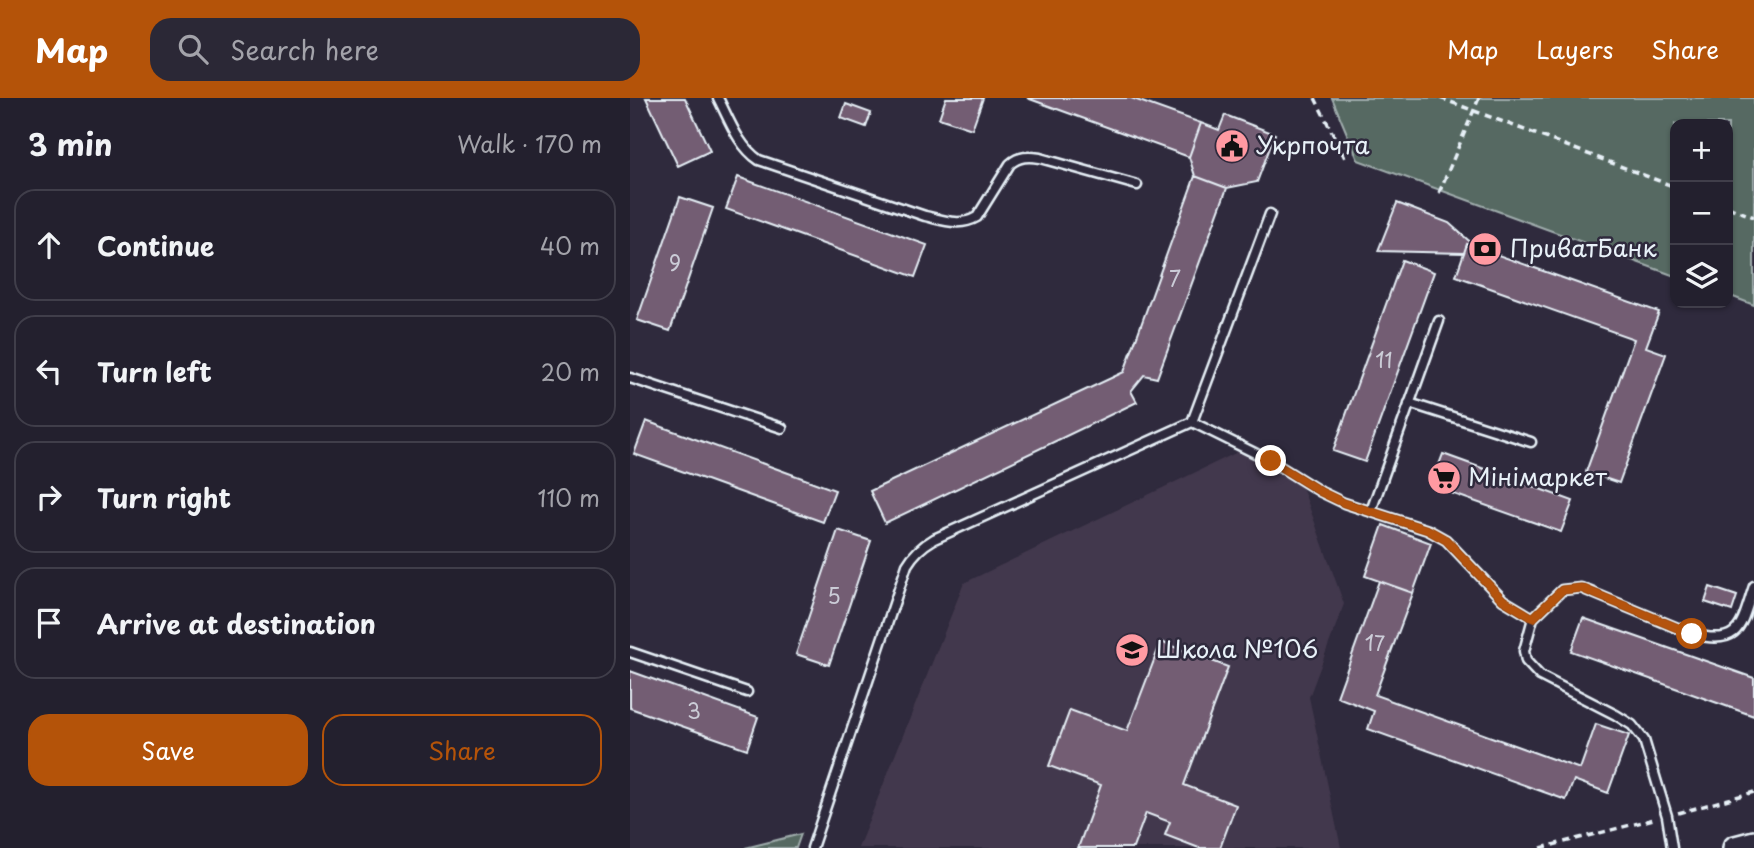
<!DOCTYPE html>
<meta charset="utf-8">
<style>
body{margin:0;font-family:"Playpen Sans",sans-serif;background:#2b2836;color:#f1f3f6}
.controls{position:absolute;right:21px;top:21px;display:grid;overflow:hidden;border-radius:14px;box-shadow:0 2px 5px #0004}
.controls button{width:63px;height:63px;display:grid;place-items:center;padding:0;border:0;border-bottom:2px solid #403e4a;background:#23202e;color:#f1f3f6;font:35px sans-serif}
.stop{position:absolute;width:21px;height:21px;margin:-16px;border:5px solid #b45309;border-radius:50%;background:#fff}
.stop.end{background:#b45309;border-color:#fff;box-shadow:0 2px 7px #0008}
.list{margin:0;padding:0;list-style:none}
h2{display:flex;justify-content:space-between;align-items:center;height:91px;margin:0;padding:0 28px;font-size:30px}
h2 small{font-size:23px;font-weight:400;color:#a3a3aa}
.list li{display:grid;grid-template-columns:46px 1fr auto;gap:21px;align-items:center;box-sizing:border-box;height:112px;margin:0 14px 14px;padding:0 14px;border:2px solid #403e4a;border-radius:21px}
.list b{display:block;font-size:26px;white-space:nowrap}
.list em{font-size:23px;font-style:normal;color:#a3a3aa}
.actions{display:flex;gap:14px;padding:21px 28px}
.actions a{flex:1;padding:16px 0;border:2px solid #b45309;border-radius:21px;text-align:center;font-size:24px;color:#b45309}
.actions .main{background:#b45309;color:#fff}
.icon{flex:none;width:38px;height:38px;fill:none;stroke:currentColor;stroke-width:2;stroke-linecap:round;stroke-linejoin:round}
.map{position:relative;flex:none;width:1124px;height:750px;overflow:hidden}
header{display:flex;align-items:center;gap:42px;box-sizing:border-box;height:98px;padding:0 35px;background:#b45309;color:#fff}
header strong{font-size:33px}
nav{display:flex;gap:38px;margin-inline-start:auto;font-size:24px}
.search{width:490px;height:63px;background:#2b2836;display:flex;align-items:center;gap:18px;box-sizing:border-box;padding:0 24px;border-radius:21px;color:#a3a3aa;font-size:26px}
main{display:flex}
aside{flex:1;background:#23202e}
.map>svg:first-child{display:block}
.built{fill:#43394d}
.green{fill:#576962;stroke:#a0adad;stroke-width:2}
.building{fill:#735d73;stroke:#e8f1f8;stroke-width:2}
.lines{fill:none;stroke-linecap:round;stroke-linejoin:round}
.lane-casing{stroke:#e8f1f8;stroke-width:13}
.secondary-casing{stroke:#e8f1f8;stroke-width:28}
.path{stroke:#e8f1f8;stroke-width:3.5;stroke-dasharray:7 5;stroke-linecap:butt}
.lane{stroke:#2f2a3d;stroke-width:8}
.secondary{stroke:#2f2a3d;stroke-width:23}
.route{stroke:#b45309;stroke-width:9}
.labels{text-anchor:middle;stroke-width:5;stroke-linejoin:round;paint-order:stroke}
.number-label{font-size:21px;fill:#cbccd7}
.poi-label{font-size:24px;fill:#e8f1f8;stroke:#2f2a3d;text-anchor:start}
</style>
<header>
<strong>Map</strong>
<div class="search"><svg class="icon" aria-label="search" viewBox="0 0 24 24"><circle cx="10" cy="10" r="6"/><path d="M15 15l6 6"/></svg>Search here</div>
<nav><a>Map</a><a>Layers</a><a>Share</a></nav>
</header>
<main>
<aside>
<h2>3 min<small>Walk · 170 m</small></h2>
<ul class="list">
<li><svg class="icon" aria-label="ahead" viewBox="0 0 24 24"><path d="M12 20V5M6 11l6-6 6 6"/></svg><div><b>Continue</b></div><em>40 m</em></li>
<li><svg class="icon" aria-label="left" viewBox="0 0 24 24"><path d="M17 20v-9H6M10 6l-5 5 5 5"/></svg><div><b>Turn left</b></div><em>20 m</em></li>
<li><svg class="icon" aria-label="right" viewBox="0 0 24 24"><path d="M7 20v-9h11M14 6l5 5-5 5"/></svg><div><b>Turn right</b></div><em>110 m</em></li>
<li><svg class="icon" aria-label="arrive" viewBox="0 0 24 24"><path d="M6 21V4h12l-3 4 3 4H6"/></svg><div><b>Arrive at destination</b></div></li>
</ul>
<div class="actions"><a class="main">Save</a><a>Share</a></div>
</aside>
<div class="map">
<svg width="1124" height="750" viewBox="0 0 1124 750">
<rect width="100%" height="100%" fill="#2f2a3d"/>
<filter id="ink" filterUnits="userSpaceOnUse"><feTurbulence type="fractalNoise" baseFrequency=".0143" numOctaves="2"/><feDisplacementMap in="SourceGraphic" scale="14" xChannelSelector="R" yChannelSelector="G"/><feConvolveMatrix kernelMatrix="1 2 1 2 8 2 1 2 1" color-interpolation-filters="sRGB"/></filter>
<g filter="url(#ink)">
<!-- built -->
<path class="built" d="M612,352l58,31 44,123 -35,93 32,151h-483l106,-265z"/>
<!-- green -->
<path class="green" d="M702,0h422v207l-26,-10v-171h-53v152l-317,-116z
M171,736l-5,14h-51z"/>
<!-- building -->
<path class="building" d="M16,0h39l25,53 -32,15z
M316,0h37l-11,31 -33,-11z
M397,0h104l70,25 -12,34z
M216,6l25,9 -5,14 -25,-9z
M595,17l50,19 -18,48 -30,6 -32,-12 -6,-19 12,-34 18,7z
M565,78l32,12 -70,190 -13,-3 -13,16 6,11 -252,121 -15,-32 254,-119z
M108,79l189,68 -12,32 -189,-68z
M50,99l33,11 -43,123 -33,-11z
M767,105l52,20 27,24 -9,-3 -3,9 -86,-2z
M837,146l192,68 -13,35 20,7 -47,129 -33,-11 48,-133 -178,-63z
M772,162l32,12 -69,190 -32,-11z
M16,323l189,69 -12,32 -189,-68z
M813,356l130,47 -12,31 -130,-46z
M753,427l48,18 -18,50 -48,-17z
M208,432l33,11 -42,124 -33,-11z
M749,483l34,12 -38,102 205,74 16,-45 33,11 -21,58 -34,-13 -8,20 -198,-71 6,-18 -37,-14z
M1080,489l27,9 -5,15 -27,-9z
M953,520l171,60v38l-183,-65z
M531,544l67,25 -44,118 52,20 -16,43h-21l-34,-13 5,-13 -24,-9 -13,35h-55l23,-63 -52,-19 21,-56 57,21z
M0,573l128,46 -11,32 -117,-41z"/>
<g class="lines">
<!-- lane casing -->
<g class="lane-casing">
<path id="lane" d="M88,0c11,21 20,48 41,62l166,56c18,4 35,11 52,1l33,-53c9,-8 19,-8 30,-6l97,27
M0,280l152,50
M779,305l122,39
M562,324l79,39 50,31 23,11 84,27 18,10 57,60 30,18
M741,413l68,-190
M0,554l117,40
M182,750l95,-283c7,-12 15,-19 27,-26l258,-117 78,-208
M1042,750l-5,-32 -23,-76 -12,-15 -16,-10 -76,-39 -14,-15 -2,-10 9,-33 29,-28 19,-2 111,46c49,13 49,-9 62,-48"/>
</g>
<!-- secondary casing -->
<g class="secondary-casing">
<path id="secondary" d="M1105,750l19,-5"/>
</g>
<!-- path -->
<path class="path" d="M685,0l31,62
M810,0l235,89
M809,95l40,-95
M1098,109l26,10
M1048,715l76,-21
M911,750l113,-29"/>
<!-- lane -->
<use href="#lane" class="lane"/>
<!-- secondary -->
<use href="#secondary" class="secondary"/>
</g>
</g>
<g class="lines" filter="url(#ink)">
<!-- route -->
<path class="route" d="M641,363l50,31 23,11 84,27 18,10 57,60 30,18 29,-28 19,-2 111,46"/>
</g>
<!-- icons -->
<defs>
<g id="civic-disc" transform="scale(1.75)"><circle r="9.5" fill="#ff9aa2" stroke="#2f2a3d"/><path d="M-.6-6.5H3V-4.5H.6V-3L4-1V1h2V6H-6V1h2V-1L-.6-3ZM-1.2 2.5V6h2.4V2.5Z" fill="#111"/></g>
<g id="bank-disc" transform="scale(1.75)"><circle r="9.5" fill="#ff9aa2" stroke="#2f2a3d"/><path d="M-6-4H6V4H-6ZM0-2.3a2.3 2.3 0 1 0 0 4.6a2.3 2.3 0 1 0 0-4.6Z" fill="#111"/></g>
<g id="supermarket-disc" transform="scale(1.75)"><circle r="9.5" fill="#ff9aa2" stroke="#2f2a3d"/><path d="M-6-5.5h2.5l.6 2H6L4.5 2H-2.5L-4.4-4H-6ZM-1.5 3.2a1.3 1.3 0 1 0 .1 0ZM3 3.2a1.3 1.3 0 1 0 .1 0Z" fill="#111"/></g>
<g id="school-disc" transform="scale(1.75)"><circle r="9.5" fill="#ff9aa2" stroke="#2f2a3d"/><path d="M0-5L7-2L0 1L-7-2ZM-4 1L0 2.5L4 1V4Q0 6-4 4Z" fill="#111"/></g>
</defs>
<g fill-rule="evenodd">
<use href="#civic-disc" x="602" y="48"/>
<use href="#bank-disc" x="855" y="151"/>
<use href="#supermarket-disc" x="814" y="380"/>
<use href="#school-disc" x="502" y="552"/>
</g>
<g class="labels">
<!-- number labels -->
<g class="number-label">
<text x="45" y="173">9</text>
<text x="545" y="189">7</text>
<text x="754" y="270">11</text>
<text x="204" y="506">5</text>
<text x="745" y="553">17</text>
<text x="64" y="621">3</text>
</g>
<!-- poi labels -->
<g class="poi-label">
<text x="626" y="56">Укрпочта</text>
<text x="880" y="159">ПриватБанк</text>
<text x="838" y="388">Мiнiмаркет</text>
<text x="526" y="560">Школа №106</text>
</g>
</g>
</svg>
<div class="controls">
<button>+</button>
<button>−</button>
<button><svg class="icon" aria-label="layers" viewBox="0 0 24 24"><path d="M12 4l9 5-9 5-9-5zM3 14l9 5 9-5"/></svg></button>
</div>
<div class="stop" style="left:1062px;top:536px"></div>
<div class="stop end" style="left:641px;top:363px"></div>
</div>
</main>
